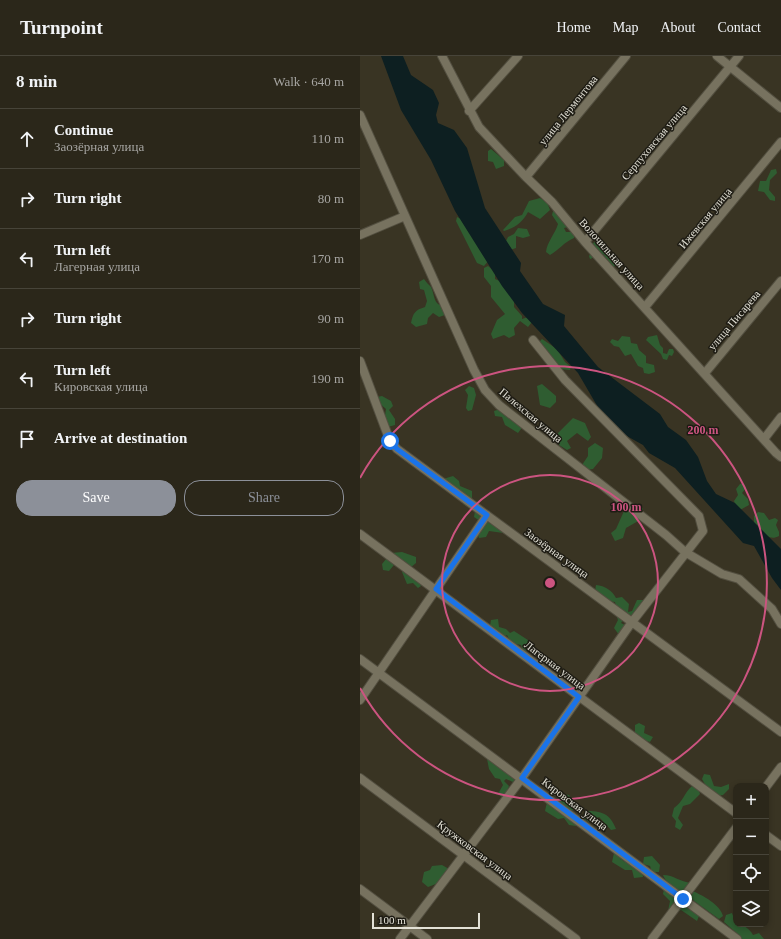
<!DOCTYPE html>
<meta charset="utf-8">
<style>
body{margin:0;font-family:"Times New Roman",serif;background:#373327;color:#f1f3f6}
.controls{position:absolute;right:12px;bottom:12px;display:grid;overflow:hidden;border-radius:8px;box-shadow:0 2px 6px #0003}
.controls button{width:36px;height:36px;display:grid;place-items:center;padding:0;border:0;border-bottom:1px solid #474439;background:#2b271a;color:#f1f3f6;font:20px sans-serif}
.scale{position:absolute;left:12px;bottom:10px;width:108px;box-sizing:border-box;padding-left:4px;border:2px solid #e3e1d6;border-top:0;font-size:11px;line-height:14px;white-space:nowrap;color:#e3e1d6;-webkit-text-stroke:3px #1e1c14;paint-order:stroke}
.stop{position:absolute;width:12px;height:12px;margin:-9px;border:3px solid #1a73e8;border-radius:50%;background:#fff}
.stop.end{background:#1a73e8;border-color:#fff;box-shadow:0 1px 4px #0008}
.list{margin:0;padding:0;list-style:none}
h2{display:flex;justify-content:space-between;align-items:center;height:52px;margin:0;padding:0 16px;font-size:17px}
h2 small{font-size:13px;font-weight:400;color:#a6a5a2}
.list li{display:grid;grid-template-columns:26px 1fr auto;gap:12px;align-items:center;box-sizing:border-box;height:60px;padding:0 16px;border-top:1px solid #474439}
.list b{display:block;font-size:15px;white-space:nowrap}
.list p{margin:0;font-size:13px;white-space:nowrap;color:#a6a5a2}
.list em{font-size:13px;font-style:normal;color:#a6a5a2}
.actions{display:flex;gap:8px;padding:12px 16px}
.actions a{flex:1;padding:9px 0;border:1px solid #8c9099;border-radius:16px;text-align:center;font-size:14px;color:#8c9099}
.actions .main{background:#8c9099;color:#fff}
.icon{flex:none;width:22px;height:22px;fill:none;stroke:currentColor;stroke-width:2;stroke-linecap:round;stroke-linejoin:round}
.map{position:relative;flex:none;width:421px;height:883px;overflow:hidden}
header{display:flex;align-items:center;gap:24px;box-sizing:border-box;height:56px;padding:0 20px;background:#2b271a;border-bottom:1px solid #474439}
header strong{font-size:19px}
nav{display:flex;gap:22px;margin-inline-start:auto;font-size:14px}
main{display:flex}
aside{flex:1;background:#2b271a}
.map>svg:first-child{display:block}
.green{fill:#2f5d31}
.water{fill:#0d1f21}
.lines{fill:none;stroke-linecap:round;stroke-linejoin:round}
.minor-casing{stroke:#534f40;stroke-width:10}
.minor{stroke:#77725f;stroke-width:8}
.route{stroke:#1a73e8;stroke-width:5}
.ring{fill:none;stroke:#cc5480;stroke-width:2}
.labels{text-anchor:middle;stroke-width:3;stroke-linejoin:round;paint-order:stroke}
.street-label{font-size:11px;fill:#e3e1d6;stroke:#1e1c14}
.centre{fill:#cc5480;stroke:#1e1c14;stroke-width:2}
.ring-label{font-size:12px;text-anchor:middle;font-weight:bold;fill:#cc5480;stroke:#1e1c14;stroke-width:3;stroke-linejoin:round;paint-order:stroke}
</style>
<header>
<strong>Turnpoint</strong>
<nav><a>Home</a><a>Map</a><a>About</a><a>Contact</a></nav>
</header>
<main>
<aside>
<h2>8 min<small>Walk · 640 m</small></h2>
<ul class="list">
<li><svg class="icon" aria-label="ahead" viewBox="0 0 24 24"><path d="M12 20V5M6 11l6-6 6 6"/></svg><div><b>Continue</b><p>Заозёрная улица</p></div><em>110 m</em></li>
<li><svg class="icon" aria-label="right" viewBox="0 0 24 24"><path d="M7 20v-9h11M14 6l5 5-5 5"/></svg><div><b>Turn right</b></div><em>80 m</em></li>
<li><svg class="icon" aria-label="left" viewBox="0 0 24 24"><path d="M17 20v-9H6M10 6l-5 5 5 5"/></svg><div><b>Turn left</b><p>Лагерная улица</p></div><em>170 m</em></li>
<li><svg class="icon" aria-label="right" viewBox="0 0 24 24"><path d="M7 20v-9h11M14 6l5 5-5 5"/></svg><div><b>Turn right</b></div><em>90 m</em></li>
<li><svg class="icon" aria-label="left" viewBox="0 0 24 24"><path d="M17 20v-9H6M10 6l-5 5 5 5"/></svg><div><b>Turn left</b><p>Кировская улица</p></div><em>190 m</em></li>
<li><svg class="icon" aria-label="arrive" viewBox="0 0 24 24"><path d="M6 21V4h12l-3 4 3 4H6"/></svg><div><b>Arrive at destination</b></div></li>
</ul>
<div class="actions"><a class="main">Save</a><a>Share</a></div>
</aside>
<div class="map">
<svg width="421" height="883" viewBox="0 0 421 883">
<rect width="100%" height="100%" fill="#393423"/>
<!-- green -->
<path class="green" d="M131,93l13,11v6l-8,3 -3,-7 -5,-1v-10z
M416,113l1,4 -7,7 -1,10 6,7v4l-5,-1 -6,-8 -6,-1 2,-10h6l5,-11z
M180,142l7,4 3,8 -10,9 -12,-7c-6,11 -12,15 -24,19l-1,-1 12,-13 7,-2 7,-14z
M193,155l8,1 7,15 -4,1 2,4h6l3,2 -1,4c-10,4 -15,12 -24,17l-4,-3c1,-10 9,-18 12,-28l-6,-9z
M97,161l6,3 26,40 -5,6 -7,-3 -21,-42z
M158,172l9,1 3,7 -7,2 -7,-2v12l-6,2 -5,-7 3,-6 6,-3z
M236,185c2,3 5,9 8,11 6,4 12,5 13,13l-4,2 -10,-13 -13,5 -1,-3 5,-7 -2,-5z
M128,210l7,6v7l7,3 12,17v8l8,9v3l6,-2 4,5 -4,5 -8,-6 -6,7 1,7 -6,3 -5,-3 -11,4 -2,-5 6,-14 8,-6 -14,-17v-11l-7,-9v-9z
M64,223c2,3 5,6 7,8 4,8 2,18 13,19l1,9 -6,2 -6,-4 -5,5 -1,6 -11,3 -5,-4c2,-10 4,-13 14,-16l2,-6 -3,-11 -4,-1 -1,-7z
M297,279l3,10 3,3v5l4,1 2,-5h4l1,3 -2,4 -3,-1 -2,5 -4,-1 -2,-5 -15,-14 2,-3z
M262,280l8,1 1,6 6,1 2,6 7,6v7l8,2 1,7 -6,2 -5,-1 -1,-5 -5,-2 -7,-12 -6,2 -6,-9 -5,-1 -4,-4 2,-3 6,2z
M182,283l15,10 8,13 6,5 -1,3 -10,-1 -21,-27z
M182,328l14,12v6l-6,6 -10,-3 -3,-19z
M109,330l5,2 2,7 -4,15 -4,1 -2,-3 2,-13 -3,-5z
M22,340l9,5 2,5 -4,4 6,9v6l-7,2 -4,-6 2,-12 -8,-7 -1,-5z
M140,353l4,6 6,1 12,9 -1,4 -3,4 -13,-8 -3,-8 -7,-1 -1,-5z
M213,362l12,5 6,14 -3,4 -11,-8 -10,8 4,7 -4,2 -8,-5 -1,-12z
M235,387l8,5 -1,10 -9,11 -7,1 -4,-5 6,-9v-8z
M93,420l6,5 1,5 12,5v9l3,4 -6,4 -6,-4 2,-7 -7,-7 -11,1 -6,-4 2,-8z
M380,428h4l2,4 -4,5 6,6 1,6 -9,5 -4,-3 -2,-6 4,-6 -2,-6z
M280,448l3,5 -3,11 -14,8 -3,10 -8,3 -4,-8 5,-4 8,-18 7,-1 1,-5z
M115,455l13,8 2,5 12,-2 7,5 -6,6 -14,-2 -3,6 -7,1 -2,-6 6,-9 -9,-6z
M398,456l6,1 5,7 6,-2 3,2 -2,5 3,7v4c-11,6 -18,-5 -25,-12v-8z
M42,496l14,5v6l-6,5 11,18 -3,2 -5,-5 -6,1 -5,-12 3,-6 -7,-6 -9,11 -6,-1 -1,-6 9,-11z
M236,529c9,1 16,5 20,13l6,-1 7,7 -1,8 4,-1 5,-11h7l-8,19 -8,-5 -7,9 6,3 -8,9 -5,-7 4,-8c-3,-7 -1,-11 -3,-18l-7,-1 -13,-10z
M138,563l1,8 7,2 4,4 4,-2 17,11v8l-8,1 -2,-6 -10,-2 -4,-8 -8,4 -9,-13 1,-6z
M279,667l6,3 -1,7 9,4 -3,5 -9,-3 -7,3 -3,-1 4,-8v-8z
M130,700l27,21 -4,5 -7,-3 -2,2 5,5 -2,5 -5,6 -4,-3 5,-9 -3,-6 -5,-1 -6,-9 -2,-10z
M344,718l6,1 4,11 7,1 8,-3v5l-6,6 -5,1 -4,-2 -8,3 -2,-6 2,-5 -4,-7z
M332,730l7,5 1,3 -10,10 -7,2 -5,12 5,7 -3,5 -5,-3 1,-6 -4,-5 2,-8c9,-6 10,-15 18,-22z
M203,738l6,1 6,11 -4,7 6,8 -1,5 -7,-1 -5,-7 -6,1 -13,-8 2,-9 10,-1z
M226,755c15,0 24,2 30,18l-5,1 -12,-13 -10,5 -7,-5z
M260,796l3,9 11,2 8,7 1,7 -9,1 -2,-8h-7l-13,-8 2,-9z
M292,800l8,9 -1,7h-7l-2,-6 -7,-2 1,-7z
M82,809l7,4 -8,13 -13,5 -6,-5 2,-10 6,-2 2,-4z
M303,819c11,0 17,7 28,8l2,8c10,5 27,13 30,25l-4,3 -29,-21 -1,-4c-9,-2 -23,-10 -26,-19z
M304,833h6l12,15 12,3 5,9 -2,5 -16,-11 -5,3 -8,-2 2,-10 -7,-7z
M372,857l4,11c7,0 14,5 17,11l6,-2 5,6h-27l2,-4 -15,-13 2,-7z"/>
<!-- water -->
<path class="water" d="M21,0h22l8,19 22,15 6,13 -3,12 2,8 16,7 13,18 18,60 36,55 -1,8 23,33 22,11 -1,11 34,41 62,47 8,13 18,13 12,17 9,24 9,13 19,9 46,46v41l-9,-12 -18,-32 -11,-3 -68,-75 -26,-15 -6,-8 -18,-10 -26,-26 -21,-36 -56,-60 -20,-27 -47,-75 -24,-51 -30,-50z"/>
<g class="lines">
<!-- minor casing -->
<g class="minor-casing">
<path id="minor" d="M82,0l37,71 47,50 26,25 33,40 191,211 5,4
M357,0l64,52
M109,55l49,-55
M0,59l114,255 11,20 14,15 167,130 19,17 37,22 17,5 33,30 9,15
M166,121l100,-121
M0,179l45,-19
M225,186l154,-186
M285,251l136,-165
M0,305l30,80 7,8 384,283
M345,317l76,-92
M404,383l17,-22
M0,478l376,279
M0,603l377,280
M0,644l127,-185
M0,722l216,161
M406,731l15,-20
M406,779l15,11
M0,833l67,50
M40,883l122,-161 110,-156 71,-91 -4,-15 -134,-136 -32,-40
M292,883l84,-111"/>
</g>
<!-- minor -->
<use href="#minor" class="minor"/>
</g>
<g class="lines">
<!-- route -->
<path class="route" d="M30,385l7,8 90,66 -51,74 143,108 -57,81 161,121"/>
</g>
<!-- distance rings -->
<g class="ring">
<circle cx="190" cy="527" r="108"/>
<path d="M0 422A217 217 0 1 1 0 632"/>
</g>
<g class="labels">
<!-- street labels -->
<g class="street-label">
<text transform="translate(208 54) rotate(-51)" y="4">улица Лермонтова</text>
<text transform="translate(294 86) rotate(-50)" y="4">Серпуховская улица</text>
<text transform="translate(345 162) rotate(-50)" y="4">Ижевская улица</text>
<text transform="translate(252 198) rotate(48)" y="4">Волочильная улица</text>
<text transform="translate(374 264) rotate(-50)" y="4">улица Писарева</text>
<text transform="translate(171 359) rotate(40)" y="4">Палехская улица</text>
<text transform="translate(197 497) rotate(36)" y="4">Заозёрная улица</text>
<text transform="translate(195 609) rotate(37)" y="4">Лагерная улица</text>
<text transform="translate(215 748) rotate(37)" y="4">Кировская улица</text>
<text transform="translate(115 794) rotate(37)" y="4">Кружковская улица</text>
</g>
</g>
<circle cx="190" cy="527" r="6" class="centre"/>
<g class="ring-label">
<text x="343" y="378">200 m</text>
<text x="266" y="455">100 m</text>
</g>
</svg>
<div class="controls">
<button>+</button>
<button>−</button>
<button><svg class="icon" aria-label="locate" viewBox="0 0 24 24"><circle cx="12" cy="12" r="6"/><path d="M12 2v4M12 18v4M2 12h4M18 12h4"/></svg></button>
<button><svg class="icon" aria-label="layers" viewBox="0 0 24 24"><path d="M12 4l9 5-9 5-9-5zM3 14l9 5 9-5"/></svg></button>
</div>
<div class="scale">100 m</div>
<div class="stop" style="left:30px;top:385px"></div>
<div class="stop end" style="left:323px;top:843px"></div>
</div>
</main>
